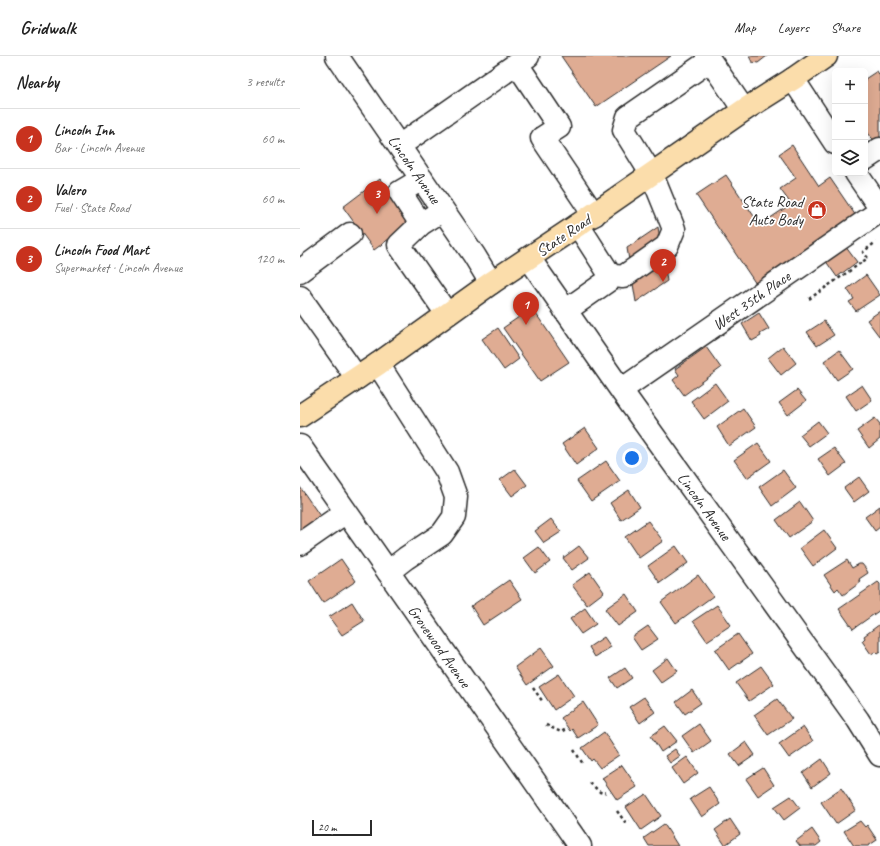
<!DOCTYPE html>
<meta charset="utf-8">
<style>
body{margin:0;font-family:Caveat,sans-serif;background:#f6f6f6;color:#222}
.controls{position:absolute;right:12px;top:12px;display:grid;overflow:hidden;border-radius:6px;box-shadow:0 4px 16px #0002}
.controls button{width:36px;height:36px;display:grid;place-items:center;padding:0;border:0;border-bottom:1px solid #e0e0e0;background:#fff;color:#222;font:20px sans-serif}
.scale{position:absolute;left:12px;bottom:10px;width:60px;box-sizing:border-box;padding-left:4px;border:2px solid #2b2b2b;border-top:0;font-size:11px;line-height:14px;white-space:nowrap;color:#2b2b2b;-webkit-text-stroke:3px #fff;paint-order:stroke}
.you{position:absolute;left:332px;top:402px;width:14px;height:14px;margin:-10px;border:3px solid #fff;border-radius:50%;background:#1a73e8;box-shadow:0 0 0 6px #1a73e833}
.badge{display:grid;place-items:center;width:26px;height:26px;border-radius:50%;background:#c8321e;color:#fff;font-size:13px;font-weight:700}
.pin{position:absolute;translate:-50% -33px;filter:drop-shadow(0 1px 2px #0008)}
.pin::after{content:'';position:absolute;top:21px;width:14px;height:12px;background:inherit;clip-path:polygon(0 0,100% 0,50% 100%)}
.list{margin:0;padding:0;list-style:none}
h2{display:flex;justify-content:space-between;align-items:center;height:52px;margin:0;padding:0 16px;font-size:17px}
h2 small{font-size:13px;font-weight:400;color:#767676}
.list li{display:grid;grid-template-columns:26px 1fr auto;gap:12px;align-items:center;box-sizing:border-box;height:60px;padding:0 16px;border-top:1px solid #e0e0e0}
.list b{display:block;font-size:15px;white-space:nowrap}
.list p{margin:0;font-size:13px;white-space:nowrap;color:#767676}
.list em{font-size:13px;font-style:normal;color:#767676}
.icon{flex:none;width:22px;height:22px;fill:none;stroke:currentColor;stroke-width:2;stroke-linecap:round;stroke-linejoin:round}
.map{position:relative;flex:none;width:580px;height:790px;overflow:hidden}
header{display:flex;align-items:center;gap:24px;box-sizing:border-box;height:56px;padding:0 20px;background:#fff;border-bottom:1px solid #e0e0e0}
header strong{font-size:19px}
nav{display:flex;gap:22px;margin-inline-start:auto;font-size:14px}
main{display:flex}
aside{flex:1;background:#fff}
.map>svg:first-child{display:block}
.building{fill:#dfac93;stroke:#2b2b2b}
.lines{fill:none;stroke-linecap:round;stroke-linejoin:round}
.minor-casing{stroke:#2b2b2b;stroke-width:25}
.major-casing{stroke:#2b2b2b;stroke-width:25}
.path{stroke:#2b2b2b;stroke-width:2.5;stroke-dasharray:3 3;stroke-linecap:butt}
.minor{stroke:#fff;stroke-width:22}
.major{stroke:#fbddab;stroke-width:22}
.labels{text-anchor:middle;stroke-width:3.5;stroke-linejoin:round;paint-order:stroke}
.street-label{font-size:16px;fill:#2b2b2b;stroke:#fff}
.poi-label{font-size:16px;fill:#2b2b2b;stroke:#fff;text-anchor:end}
</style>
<header>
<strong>Gridwalk</strong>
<nav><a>Map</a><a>Layers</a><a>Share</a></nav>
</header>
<main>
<aside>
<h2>Nearby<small>3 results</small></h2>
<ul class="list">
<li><span class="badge">1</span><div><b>Lincoln Inn</b><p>Bar · Lincoln Avenue</p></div><em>60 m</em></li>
<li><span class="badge">2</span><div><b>Valero</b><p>Fuel · State Road</p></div><em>60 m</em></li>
<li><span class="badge">3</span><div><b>Lincoln Food Mart</b><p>Supermarket · Lincoln Avenue</p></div><em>120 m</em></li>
</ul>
</aside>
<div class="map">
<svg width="580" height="790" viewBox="0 0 580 790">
<rect width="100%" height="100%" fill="#fff"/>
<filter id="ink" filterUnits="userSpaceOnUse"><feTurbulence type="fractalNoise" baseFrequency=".025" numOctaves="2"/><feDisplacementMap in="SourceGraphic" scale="8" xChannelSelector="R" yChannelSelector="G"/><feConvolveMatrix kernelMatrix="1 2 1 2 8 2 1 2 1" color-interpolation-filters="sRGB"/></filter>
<g filter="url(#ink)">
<!-- building -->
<path class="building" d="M261,0h110l-75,51z
M449,0h18l-9,7 -6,-1z
M577,15l3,5v63l-5,3 -10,-13v-50z
M492,89l27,41 11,-8 26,38 -100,68 -60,-89 30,-20 34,50 31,-21 -11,-15 16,-11 -17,-24z
M80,123l32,43 -38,28 -31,-43z
M358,171l9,54 -31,21 -9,-54z
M545,190l12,16 -20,15 -12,-17z
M566,219l14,20 -24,16 -7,-9 5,-3 -7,-10z
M232,252l37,54 -29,19 -37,-53z
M580,255v25h-1l-12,-16z
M459,257l10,16 -9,5 1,2 -9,5 -10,-17z
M524,265l10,14 -17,11 -10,-14z
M198,272l21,31 -15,11 -22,-31z
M483,290l13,17 -15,12 -13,-17z
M406,291l15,21 -37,27 -11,-15 6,-5 -4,-6z
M539,294l14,19 -16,11 -13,-19z
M415,327l13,18 -24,18 -13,-18z
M562,329l10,15 -16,11 -10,-15z
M497,334l9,11 -18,14 -9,-12z
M443,352l13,19 -27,19 -12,-19z
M575,362l5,6v15l-11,9 -12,-17z
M518,365l9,12 -18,13 -9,-11z
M285,372l14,20 -23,17 -14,-21z
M458,387l13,18 -24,17 -13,-18z
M534,392l12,16 -16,12 -12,-17z
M306,405l14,20 -29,20 -14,-20z
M215,413l12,16 -15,11 -12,-16z
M483,414l13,18 -24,18 -13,-19z
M559,421l10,14 -15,11 -10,-14z
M0,431l22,32 -22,15z
M329,434l11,17 -19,13 -11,-17z
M500,446l13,19 -24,17 -13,-18z
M580,450v21l-5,4 -10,-14z
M251,463l10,13 -17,11 -9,-12z
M348,465l15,20 -24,17 -14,-21z
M524,474l13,18 -24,18 -13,-18z
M279,490l10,12 -17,12 -9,-12z
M376,490l12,17 -28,20 -12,-17z
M239,491l11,15 -15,11 -11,-15z
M41,503l15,22 -33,22 -14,-22z
M547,504l5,8 7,-4h3l4,5 2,4 -9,6 2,3 -18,13 -5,-7 -3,3 -11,-16z
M290,516l14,20 -17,13 -15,-20z
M398,519l15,21 -37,27 -15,-21z
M209,524l13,19 -39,26 -12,-19z
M578,526l2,2v26l-27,19 -14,-20z
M326,538l12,18 -20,14 -13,-17z
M52,546l12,19 -22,14 -13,-18z
M417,549l14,20 -24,16 -14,-20z
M285,552l11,16 -15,10 -11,-15z
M580,568v28l-3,2 -2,-2 -4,2 -9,-13 3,-3 -1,-2z
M348,570l10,13 -17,11 -9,-13z
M438,578l14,20 -23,16 -14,-20z
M304,581l7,10 -16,10 -6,-10z
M241,592l13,18 -27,19 -12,-18z
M368,602l9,13 -16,11 -9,-12z
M461,610l13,18 -25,17 -13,-18z
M325,612l7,10 -15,10 -7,-10z
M259,618l15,22 -20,14 -15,-23z
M392,634l9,13 -16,11 -9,-12z
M344,641l11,15 -15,11 -11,-16z
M477,643l15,20 -24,16 -14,-20z
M283,646l15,23 -20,13 -6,-9 -2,2 -9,-13z
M399,668l12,17 -17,12 -12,-17z
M365,670l12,15 -16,11 -10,-16z
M503,671l10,14 -24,17 -10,-14z
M304,676l15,23 -19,13 -7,-9 -2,2 -9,-13z
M446,686l9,13 -16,11 -9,-12z
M375,693l5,7 -10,7 -5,-7z
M387,701l11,16 -15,11 -11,-16z
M522,703l9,14 -19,14 -9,-14z
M322,709l15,22 -20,13 -15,-22z
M463,712l11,17 -16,11 -12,-17z
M409,731l11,17 -18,13 -12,-18z
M541,732l15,22 -20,14 -15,-22z
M346,738l15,22 -20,14 -15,-23z
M491,740l9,12 -16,12 -10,-13z
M430,763l10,15 -15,11 -10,-15z
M560,765l5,6 2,-2 10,15 -9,6h-14l-10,-15z
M364,768l14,22h-29l-5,-8z
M512,773l9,13 -5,4h-16l-4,-5z"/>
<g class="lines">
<!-- minor casing -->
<g class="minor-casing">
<path id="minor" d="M37,0l137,199 17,28
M407,0l37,54
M217,8l42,63 -17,11 52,77
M493,23l42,64
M99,90l129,-90
M565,103l15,-10
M556,117l24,35
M143,154l-22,14 -22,21 48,69
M121,168l-21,-32 22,-13
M278,169l34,53 3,-2 8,1 44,-31 7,-17 -22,-54 -28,-45 4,-13 81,-56
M229,202l94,135 235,327 22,35
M0,215l50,-37
M0,241l57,81
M265,255l47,-33
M78,308l69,108 9,25 -2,20 -12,17 -36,24 -18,14
M321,334l259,-179
M0,390l280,400
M0,488l46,-32"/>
</g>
<!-- major casing -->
<g class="major-casing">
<path id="major" d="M0,360l78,-52 113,-81 87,-58 166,-115 49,-31 33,-23"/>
</g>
<!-- path -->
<path class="path" d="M509,243l59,-41 -5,-6 13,-10
M233,632l10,14
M246,669l15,7 5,-3
M274,694l9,14
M290,727l10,9 3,1 3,-1
M317,755l8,11 4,-2"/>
<!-- minor -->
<use href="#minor" class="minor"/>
<!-- major -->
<use href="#major" class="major"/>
</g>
</g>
<!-- icons -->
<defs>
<g id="shop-disc" transform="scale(1)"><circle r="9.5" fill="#c8321e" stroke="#fff"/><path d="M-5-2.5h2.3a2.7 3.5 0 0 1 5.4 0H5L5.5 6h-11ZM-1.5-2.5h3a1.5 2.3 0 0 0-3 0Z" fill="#fff"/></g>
</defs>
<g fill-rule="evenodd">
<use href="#shop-disc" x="517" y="154"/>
</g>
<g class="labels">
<!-- street labels -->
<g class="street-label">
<text transform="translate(115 113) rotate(55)" y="6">Lincoln Avenue</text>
<text transform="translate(263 179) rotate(-34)" y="6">State Road</text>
<text transform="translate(451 244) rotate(-35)" y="6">West 35th Place</text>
<text transform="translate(405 450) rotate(54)" y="6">Lincoln Avenue</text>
<text transform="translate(140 590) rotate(55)" y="6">Grovewood Avenue</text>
</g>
<!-- poi labels -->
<g class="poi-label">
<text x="503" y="151">State Road<tspan x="503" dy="18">Auto Body</tspan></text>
</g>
</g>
</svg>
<div class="controls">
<button>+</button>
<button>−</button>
<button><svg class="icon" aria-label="layers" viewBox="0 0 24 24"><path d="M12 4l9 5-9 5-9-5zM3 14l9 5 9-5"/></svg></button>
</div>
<div class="scale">20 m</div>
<div class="you"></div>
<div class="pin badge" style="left:226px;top:269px">1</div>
<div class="pin badge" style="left:363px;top:226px">2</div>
<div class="pin badge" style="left:77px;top:158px">3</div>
</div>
</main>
